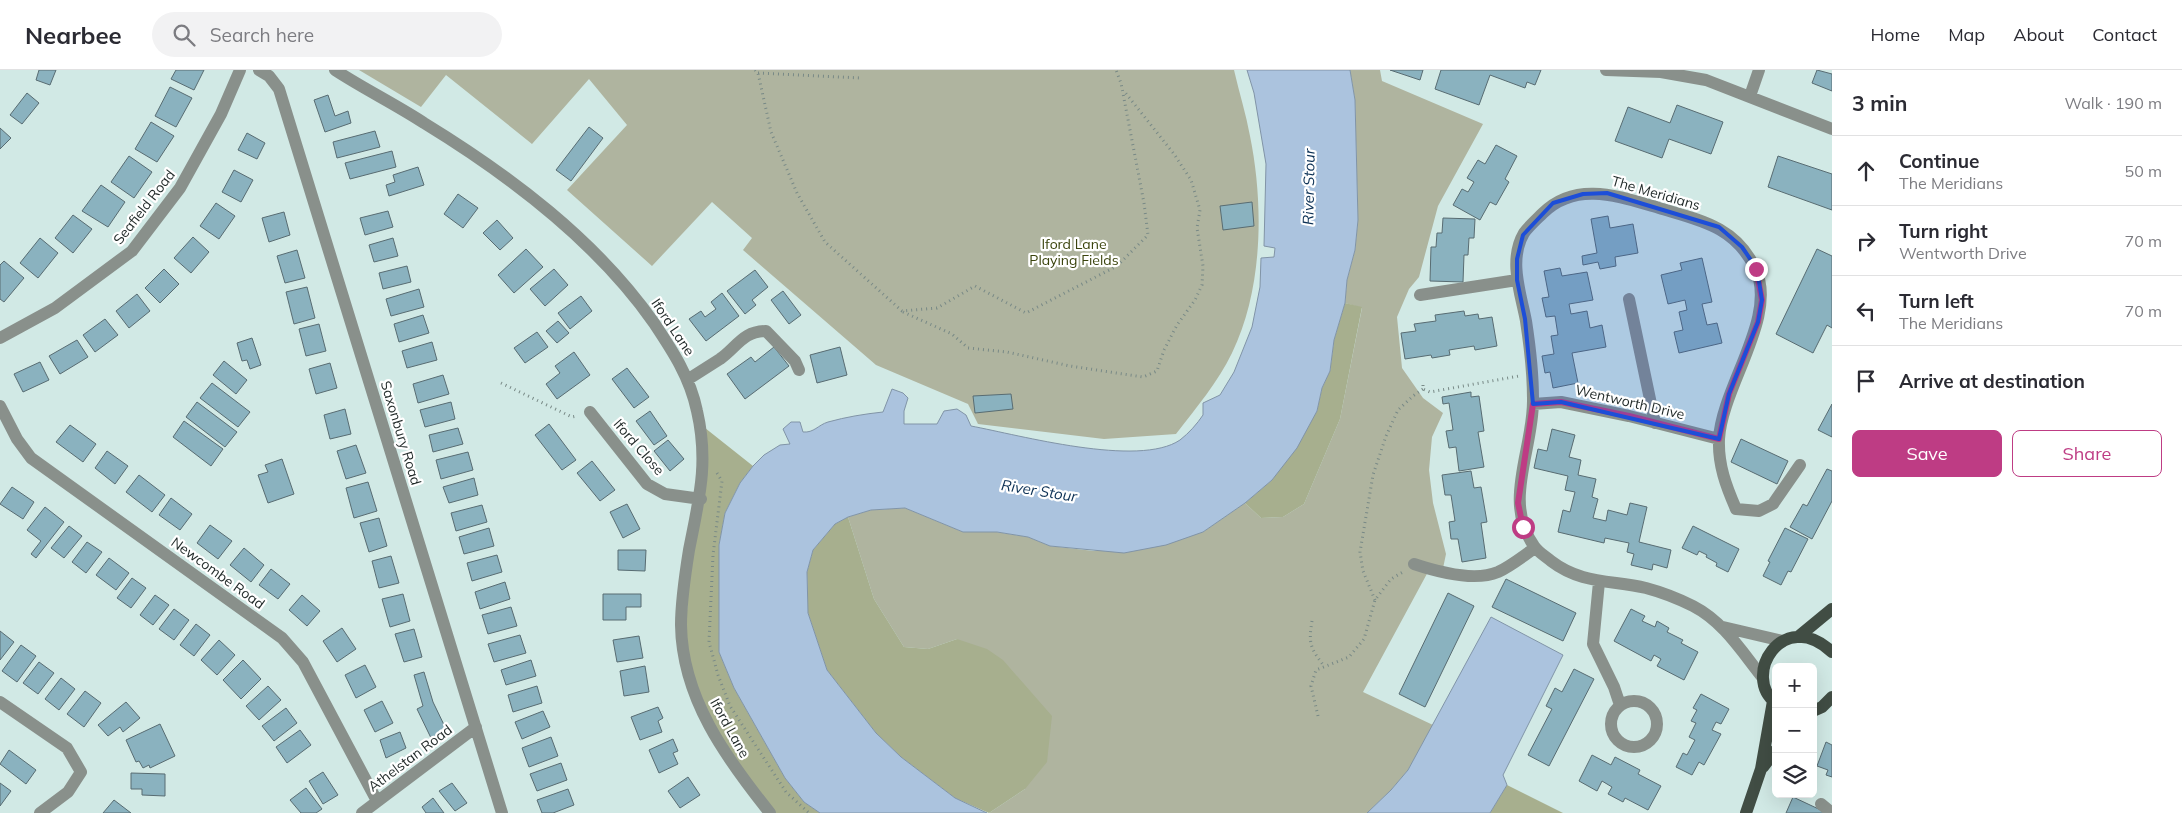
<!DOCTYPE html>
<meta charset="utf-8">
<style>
body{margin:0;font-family:Mulish,sans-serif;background:#f2f2f3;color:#2b2b33}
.controls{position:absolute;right:15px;bottom:15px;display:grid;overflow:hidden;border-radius:8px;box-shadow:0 5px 20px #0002}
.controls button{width:45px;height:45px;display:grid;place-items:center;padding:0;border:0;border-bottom:1px solid #e1e1e2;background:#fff;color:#2b2b33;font:25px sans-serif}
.stop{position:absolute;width:15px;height:15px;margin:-11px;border:4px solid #be3c84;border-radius:50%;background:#fff}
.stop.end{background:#be3c84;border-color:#fff;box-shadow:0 1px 5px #0008}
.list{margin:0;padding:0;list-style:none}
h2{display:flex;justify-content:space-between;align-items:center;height:65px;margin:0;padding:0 20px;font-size:21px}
h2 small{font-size:16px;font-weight:400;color:#7c7c81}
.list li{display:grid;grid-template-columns:32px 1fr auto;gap:15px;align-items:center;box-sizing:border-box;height:70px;padding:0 20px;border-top:1px solid #e1e1e2}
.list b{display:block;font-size:19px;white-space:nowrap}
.list p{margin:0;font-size:16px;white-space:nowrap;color:#7c7c81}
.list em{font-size:16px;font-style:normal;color:#7c7c81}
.actions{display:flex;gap:10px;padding:15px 20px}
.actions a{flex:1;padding:11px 0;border:1px solid #be3c84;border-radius:8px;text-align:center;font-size:18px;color:#be3c84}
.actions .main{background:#be3c84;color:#fff}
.icon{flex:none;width:28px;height:28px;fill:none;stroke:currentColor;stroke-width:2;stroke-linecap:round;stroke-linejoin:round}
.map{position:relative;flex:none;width:1832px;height:743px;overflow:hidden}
header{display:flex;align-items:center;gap:30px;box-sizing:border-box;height:70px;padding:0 25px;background:#fff;border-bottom:1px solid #e1e1e2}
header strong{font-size:24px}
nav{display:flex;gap:28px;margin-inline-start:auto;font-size:18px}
.search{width:350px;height:45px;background:#f2f2f3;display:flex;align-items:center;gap:12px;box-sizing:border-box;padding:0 18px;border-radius:28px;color:#7c7c81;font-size:19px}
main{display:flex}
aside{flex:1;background:#fff}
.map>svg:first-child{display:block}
.green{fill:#afb49f}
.forest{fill:#a7af8e}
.water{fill:#abc3de;stroke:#8194a7}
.building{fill:#8ab2bf;stroke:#586c72}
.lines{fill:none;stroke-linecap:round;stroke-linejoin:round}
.path{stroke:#788986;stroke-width:3;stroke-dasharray:1 4;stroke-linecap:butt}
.minor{stroke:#89908b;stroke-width:12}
.major{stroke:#414d44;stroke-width:12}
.route{stroke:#be3c84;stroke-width:6}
.marked{fill:#1d4ed8;fill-opacity:0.2;stroke:#1d4ed8;stroke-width:4;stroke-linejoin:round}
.labels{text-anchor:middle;stroke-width:4.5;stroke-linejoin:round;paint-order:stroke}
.street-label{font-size:14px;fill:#1f2827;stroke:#fff}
.park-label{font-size:14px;fill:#3a430c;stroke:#fff}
.water-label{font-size:15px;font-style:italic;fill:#0c3155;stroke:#fff}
</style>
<header>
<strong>Nearbee</strong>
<div class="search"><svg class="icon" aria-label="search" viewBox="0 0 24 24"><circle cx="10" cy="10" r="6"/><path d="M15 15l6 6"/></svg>Search here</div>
<nav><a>Home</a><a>Map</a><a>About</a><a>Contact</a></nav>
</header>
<main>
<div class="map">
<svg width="1832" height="743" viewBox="0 0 1832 743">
<rect width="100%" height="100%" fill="#d1e9e5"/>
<!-- green -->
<path class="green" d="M359,0h875c5,22 12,44 16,66 14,69 13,153 -18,217 -14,29 -36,55 -56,81l-72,5 -126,-15 -10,-20 -92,-39 -133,-115 9,-12 -40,-36 -60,64 -85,-76 60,-65 -38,-46 -57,65 -86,-69 -25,32z
M1350,0h30l2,11 101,43 -45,82 -19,71 -10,12 -12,28 5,51 21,30 20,15 -11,24 -3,33 4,33 13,51 -4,19 -13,-3 -66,122 70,33 -25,45 -17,20 -24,23h-378l36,-24 -68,-150 -29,10 -24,-2 -30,-48 -26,-82 23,-7 34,-2 58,24h34l31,5 22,9 44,5 109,-19 42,-29 16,15 22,-1 21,-13 36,-85 22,-111 -17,-5 2,-23 8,-30 3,-30 -3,-120z"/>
<!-- forest -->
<path class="forest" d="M1345,233l17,4 -22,112 -36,85 -21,13 -22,1 -16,-15 27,-23 45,-69 5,-23 8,-17 4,-31z
M700,354l53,42 -13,17 -15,30 -6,32v107l15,36 51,90 19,24 16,11h-50l-62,-88 -24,-71z
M848,447l26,82 30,48 24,2 29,-10 30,10 16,11 49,56 -5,46 -22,27 -36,24 -34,-15 -54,-41 -25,-24 -49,-63 -19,-57 -1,-41 6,-22 22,-26z
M1507,715l56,28h-73z"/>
<!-- water -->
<path class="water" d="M1247,0h103l5,30 3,120 -3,30 -8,30 -2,23 -11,37 -4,31 -8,17 -5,23 -20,37 -25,32 -27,23 -42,29 -37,13 -42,8 -74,-7 -22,-9 -31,-5h-34l-58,-24 -34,2 -23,7 -13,7 -22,26 -6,22 1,41 19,57 49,63 25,24 54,41 32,15h-167l-16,-11 -19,-24 -51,-90 -15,-36v-107l6,-32 15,-30 13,-17 11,-11 16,-10 10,-1 -7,-15 8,-7h9l3,10c11,1 15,-7 25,-10 18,-5 36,-8 55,-10l9,-23 11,4 5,5 -4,13v13h33l7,-13 13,-2 9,6 5,11c48,9 168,42 209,14 9,-7 17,-16 23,-25v-12l17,-8 14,-23 18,-45 8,-40 1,-29 13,-1 1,-9 -11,-2 2,-82 -12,-71z
M1491,547l72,38 -60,120 4,10 -17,28h-123l24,-23 17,-20z"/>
<!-- building -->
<path class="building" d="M39,0h17l-6,15 -14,-5z
M176,0h28l-10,20 -23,-11z
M1390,0h33l-3,10z
M1441,0h100l-6,15 -8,-3 -2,6 -35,-13 -11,30 -44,-16z
M1817,0l15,4v17l-20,-8z
M170,17l22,11 -16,29 -21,-11z
M27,23l12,10 -17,21 -12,-9z
M328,25l7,21 13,-5 3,12 -26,9 -11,-32z
M1677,35l46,17 -12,32 -42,-15 -7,19 -47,-17 13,-34 42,16z
M151,52l23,14 -17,26 -22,-13z
M589,57l14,11 -32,43 -15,-11z
M0,58l11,10 -11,11z
M375,61l5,16 -43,11 -4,-16z
M247,63l18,10 -8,16 -19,-9z
M1496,75l21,11 -12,23 4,3 -13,23 -6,-3 -10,18 -27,-15 9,-16 6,3 6,-10 -7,-4 11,-18 7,4z
M392,81l4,16 -46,12 -5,-16z
M129,86l23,16 -18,26 -23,-16z
M1778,86l54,18v36l-64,-23z
M418,97l6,18 -35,11 -3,-11 9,-3 -2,-7z
M234,100l19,10 -12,22 -19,-10z
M101,115l24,17 -17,25 -26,-16z
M458,124l20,14 -15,20 -19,-14z
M1252,132l2,24 -31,4 -3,-24z
M216,133l19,13 -16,23 -19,-13z
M388,141l5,16 -28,8 -5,-17z
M284,142l6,23 -21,7 -7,-24z
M73,145l19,14 -19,24 -18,-15z
M1608,146l2,12 23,-4 5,29 -23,4 1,9 -16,3 -2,-7 -15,3 -1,-9 15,-3 -6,-34z
M1443,148l32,1 -1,19h-5l-1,17h-4l-1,27 -33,-1 1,-34h5l1,-14h5z
M497,150l16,18 -13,12 -17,-17z
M193,167l16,15 -18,21 -17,-15z
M40,168l18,15 -20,25 -18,-15z
M393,168l5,18 -24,6 -5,-17z
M526,179l17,18 -29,26 -16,-18z
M1817,179l15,7v72l-5,-3 -14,28 -37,-19z
M297,180l8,28 -20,5 -8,-27z
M1702,188l10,44 -10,2 5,21 10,-2 5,20 -43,10 -5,-21 9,-2 -4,-18 8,-2 -2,-10 -17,4 -7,-29 21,-5 -2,-7z
M4,191l20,17 -20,24 -4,-3v-34z
M407,196l4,16 -28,7 -4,-16z
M1560,198l2,8 25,-4 6,28 -24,4 2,10 16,-3 3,17 12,-3 4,22 -34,6 6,30 -25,5 -3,-16 -5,1 -3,-17 12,-2 -3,-18 7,-1 -3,-19 -9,1 -4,-19 7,-1 -5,-26z
M164,199l15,15 -19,19 -15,-15z
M554,199l14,16 -23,21 -15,-17z
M755,200l13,17 -16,13 4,5 -11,9 -18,-23z
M307,217l8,31 -21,6 -8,-32z
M419,219l5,18 -33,9 -5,-17z
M783,221l18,24 -12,9 -18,-24z
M722,223l17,23 -33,25 -17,-22 12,-8 4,6 11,-8 -5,-7z
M137,224l13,17 -21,17 -13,-17z
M581,226l11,15 -22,18 -12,-16z
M1464,241l1,5 13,-2 1,5 13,-2 5,29 -22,4 -1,-4 -25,4 1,5 -18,3 -1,-3 -26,4 -4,-26 15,-2 -2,-7 22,-3 -1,-6z
M423,245l6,18 -30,9 -5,-18z
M105,249l13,16 -23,17 -12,-17z
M558,251l11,12 -12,10 -11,-12z
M319,254l7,27 -20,5 -7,-27z
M537,262l11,15 -23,16 -11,-15z
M252,268l9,27 -11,4 -3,-9 -5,1 -5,-18z
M77,270l11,17 -28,17 -11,-18z
M432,272l5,18 -30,8 -5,-17z
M774,277l15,19 -44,33 -18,-25 24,-17 4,5z
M840,277l7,28 -30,8 -7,-28z
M574,282l16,23 -33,24 -11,-15 14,-11 -5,-7z
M224,291l23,19 -11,14 -23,-19z
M40,292l9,18 -26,12 -9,-18z
M330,293l7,25 -21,6 -7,-25z
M627,298l22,29 -15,11 -22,-29z
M443,305l6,19 -31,9 -5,-19z
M212,313l38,29 -12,15 -38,-29z
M1471,322v5l8,-1 5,35 -6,1 6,35 -25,4 -3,-24 -7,1 -3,-17 7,-1 -4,-27 -6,1 -1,-7z
M1011,324l2,15 -38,4 -2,-17z
M197,332l40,30 -12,15 -39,-30z
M451,332l4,17 -30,8 -5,-17z
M1832,334v33l-14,-7z
M345,339l6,25 -21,5 -6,-24z
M650,341l17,25 -13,9 -18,-24z
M184,351l39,28 -12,17 -38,-29z
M549,354l27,36 -14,10 -27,-35z
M70,355l26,19 -13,18 -27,-20z
M458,358l5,16 -30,8 -4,-17z
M1552,359l23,6 -6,22 12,3 -3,15 18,4 -4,18 6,2 -5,19 13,3 2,-11 19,5 3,-12 17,4 -8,35 32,8 -4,18 -14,-4 -1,6 -21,-5 3,-11 -7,-2 2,-9 -24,-5 -1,5 -46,-11 5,-22 7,2 5,-20 -10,-2 3,-14 -34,-8 4,-19 9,2z
M1741,369l47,22 -11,23 -46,-22z
M668,370l16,19 -14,12 -16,-20z
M356,375l10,28 -20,6 -9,-28z
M107,381l21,15 -13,18 -20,-16z
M468,382l5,18 -32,9 -5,-19z
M282,389l12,35 -26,9 -10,-28 10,-3 -3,-7z
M592,391l23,29 -15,11 -23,-28z
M1827,399l5,2v30l-20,38 -22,-12 13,-23 4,2z
M1471,401l3,17 7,-1 6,35 -6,1 5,35 -24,4 -4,-23h-7l-2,-17 6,-1 -4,-26h-6l-3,-20z
M139,405l26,20 -13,17 -26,-20z
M474,408l4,17 -29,8 -6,-16z
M368,412l9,29 -23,7 -8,-30z
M12,417l22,15 -11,17 -23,-15z
M171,428l21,16 -12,16 -21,-15z
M627,434l13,25 -17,9 -13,-26z
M482,435l5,17 -31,9 -5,-18z
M45,437l19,15 -28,36 -5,-4 10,-13 -14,-11z
M379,448l8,28 -18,6 -9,-29z
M210,455l22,16 -14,18 -21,-16z
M69,456l13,10 -18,22 -13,-10z
M1693,456l46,23 -11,23 -12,-6 1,-3 -11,-6 1,-2 -8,-4 -2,4 -15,-7z
M489,458l5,18 -30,8 -5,-17z
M1785,458l23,11 -17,33 -3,-1 -7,14 -18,-9 7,-14 -2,-1z
M87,472l15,10 -16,21 -14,-11z
M244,478l20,17 -13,17 -21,-17z
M618,480h28l-1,21 -27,-1z
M497,485l5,17 -30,9 -5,-18z
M391,486l8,27 -20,5 -7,-27z
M109,488l20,15 -13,17 -20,-15z
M271,499l19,15 -12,15 -19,-14z
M132,508l14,10 -15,20 -14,-10z
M1506,509l70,34 -13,28 -71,-34z
M505,512l5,17 -30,10 -5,-17z
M1448,523l26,13 -49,101 -26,-13z
M403,524l7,27 -20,6 -8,-28z
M603,524h38v13h-15v13h-23z
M155,525l14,10 -16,20 -13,-10z
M302,525l18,16 -13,15 -18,-16z
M511,537l6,19 -29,8 -6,-19z
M174,539l15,11 -15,20 -15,-11z
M1631,539l14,7 -3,5 13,6 2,-6 12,7 -2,4 16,8 -2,3 17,9 -14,28 -27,-14 4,-7 -7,-4 -3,6 -37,-20z
M196,554l14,11 -16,21 -14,-11z
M342,558l14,21 -19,13 -14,-21z
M414,559l8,28 -18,5 -9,-28z
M0,561l14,11 -14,18z
M520,565l6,18 -32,9 -6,-18z
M639,566l4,22 -26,4 -4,-22z
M219,570l16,15 -18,20 -16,-15z
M21,575l15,11 -19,26 -15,-11z
M243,590l18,19 -20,20 -18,-19z
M531,590l5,16 -30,9 -5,-15z
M39,592l15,11 -16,21 -15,-11z
M365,595l11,22 -20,11 -11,-23z
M645,596l4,26 -25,4 -4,-25z
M1574,599l20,10 -45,87 -21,-11 24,-46 -6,-3 9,-18 7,4z
M424,602l9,30 14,29 -16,7 -14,-29 6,-3 -9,-31z
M61,608l14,11 -16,21 -14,-11z
M268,616l13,14 -22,20 -13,-14z
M537,616l5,17 -29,9 -5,-17z
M85,621l16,12 -17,24 -17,-13z
M1701,624l28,15 -8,15 -5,-2 -4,8 9,4 -17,31 -5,-3 -7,13 -16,-8 7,-14 4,2 8,-15 -6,-3 7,-14 -5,-2 6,-11 -4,-2z
M382,631l11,22 -18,9 -11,-22z
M126,632l14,16 -17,14 -3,-5 -12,9 -10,-11z
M658,637l5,11 -5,3 4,11 -22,8 -9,-23z
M286,638l11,15 -23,18 -12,-15z
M543,641l7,16 -28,12 -7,-17z
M160,654l15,32 -25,12 -1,-3 -6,3 -4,-7 -3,1 -10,-22z
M300,660l11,15 -24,18 -11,-16z
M400,662l6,16 -20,10 -6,-18z
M551,667l7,19 -29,11 -7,-19z
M673,669l5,12 -5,2 5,11 -19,9 -10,-23z
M1826,672l6,3v32l-6,-2 2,-5 -11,-4z
M9,680l27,20 -10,14 -26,-20z
M1592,685l19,10 4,-8 25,13 -2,4 23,12 -13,24 -23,-12 -2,4 -15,-8 4,-7 -10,-6 -5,10 -18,-10z
M561,693l6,17 -30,11 -7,-17z
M323,702l15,23 -15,9 -14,-23z
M131,703l34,1v22l-23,-1v-6h-11z
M688,707l12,18 -20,13 -12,-17z
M0,713l11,8 -11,15z
M452,713l15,20 -12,8 -16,-20z
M306,718l16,21 -6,4h-15l-11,-13z
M568,719l6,16 -21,8h-11l-5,-13z
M1793,727l32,15v1h-39z
M433,728l11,15h-18l-4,-6z
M114,730l17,13h-28z"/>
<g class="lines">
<!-- path -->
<path class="path" d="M755,0l3,3 13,59 26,61 28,49 77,69 35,-3 38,-22 51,27 91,-47 31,-31 -4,-32 -23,-120 -5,-13
M758,3l103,5
M903,242l49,22 16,14 39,4 63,14 73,11 14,-6 7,-21 13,-25 18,-25 7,-15 1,-19 -6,-38 3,-18 -9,-30 -17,-26 -50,-63
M501,313l71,34 5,-1
M1423,315v4l7,3 89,-16
M717,403l5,8 -9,74 -4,87 9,33 12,31 56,86 23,21
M1375,530l-12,-29 -3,-19 13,-77 13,-39 12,-26 15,-14 10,-7
M1312,551c-4,23 -1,28 12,45
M1318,646l-7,-30 5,-16 33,-13 15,-18 11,-39 16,-21 12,-7"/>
<!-- minor -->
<path class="minor" d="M259,0l10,6 10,13 223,724
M335,0c29,19 60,34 89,53 85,52 172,117 230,200 18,27 36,54 43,88 12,52 2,88 -8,139 -4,25 -8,50 -8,75 1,73 45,133 89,188
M1606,0l55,2 45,8 126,49
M1750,26l9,-26
M1420,225l97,-15
M1629,229l26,124
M0,268l55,-30 77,-57 48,-63 41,-74 19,-44
M687,310c11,-7 22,-14 33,-21 17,-12 23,-28 46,-28l29,30 4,9
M1533,334l28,-2 68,14 90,23
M0,336l17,33 14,19 251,180 21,24 74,139
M590,342l57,72 18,10 36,5
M1414,494c24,8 60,18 84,8 13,-6 25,-16 37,-24
M1599,512l-6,62 21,43 6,18
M1723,557l60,14
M1763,608c-21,-26 -39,-56 -70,-72 -14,-7 -32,-14 -47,-18 -35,-8 -65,-4 -95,-27 -6,-5 -13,-9 -17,-15 -32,-45 0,-97 -1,-147 0,-26 -3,-52 -7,-78 -5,-27 -18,-61 -2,-88 5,-7 13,-14 19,-20 34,-33 77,-16 116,-5 40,12 76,18 96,60 24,48 -33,118 -36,171 -1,26 7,47 17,70l23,2 14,-7 27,-39
M1611 654a23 23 0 1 1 46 0a23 23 0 1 1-46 0Z
M0,632l67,46 14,24 -13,20 -28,21
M1821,734l11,9
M362,743l114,-86"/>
<!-- major -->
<path class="major" d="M1798,567l34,-28
M1776,633c-35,-26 6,-97 56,-51
M1813,641l9,-4 10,-10
M1763,697l13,-17
M1746,743l15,-44 12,-68"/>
</g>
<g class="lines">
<!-- route -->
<path class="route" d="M1523,457l-5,-24 15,-99 28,-2 68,14 90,23 10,-45 29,-72 4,-22 -6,-31"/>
</g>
<!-- marked area -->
<path class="marked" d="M1607,123l112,34 23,20 15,22 5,31 -4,22 -29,72 -10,45 -158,-37 -28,2 -8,-85 -8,-39v-21l6,-24 30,-32 30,-9z"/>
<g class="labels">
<!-- street labels -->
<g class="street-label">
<text transform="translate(1656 123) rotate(16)" y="5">The Meridians</text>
<text transform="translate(144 137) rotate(-52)" y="5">Seafield Road</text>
<text transform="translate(673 257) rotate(56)" y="5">Iford Lane</text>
<text transform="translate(1630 332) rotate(13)" y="5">Wentworth Drive</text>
<text transform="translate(401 363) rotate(73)" y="5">Saxonbury Road</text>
<text transform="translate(639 377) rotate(49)" y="5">Iford Close</text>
<text transform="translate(218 503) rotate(36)" y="5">Newcombe Road</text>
<text transform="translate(730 658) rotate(61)" y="5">Iford Lane</text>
<text transform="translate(410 688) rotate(-37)" y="5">Athelstan Road</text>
</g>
<!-- park labels -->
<g class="park-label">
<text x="1074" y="179">Iford Lane<tspan x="1074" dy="16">Playing Fields</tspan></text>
</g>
<!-- water labels -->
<g class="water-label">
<text transform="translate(1309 117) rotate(-89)" y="5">River Stour</text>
<text transform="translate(1039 421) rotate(9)" y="5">River Stour</text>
</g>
</g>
</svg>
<div class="controls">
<button>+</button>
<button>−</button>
<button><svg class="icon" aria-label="layers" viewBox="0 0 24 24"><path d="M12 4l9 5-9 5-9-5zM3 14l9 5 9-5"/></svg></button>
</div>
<div class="stop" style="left:1523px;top:457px"></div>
<div class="stop end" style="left:1756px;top:199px"></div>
</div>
<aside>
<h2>3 min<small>Walk · 190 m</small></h2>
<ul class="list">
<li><svg class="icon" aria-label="ahead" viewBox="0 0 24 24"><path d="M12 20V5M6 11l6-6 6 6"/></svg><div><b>Continue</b><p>The Meridians</p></div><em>50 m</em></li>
<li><svg class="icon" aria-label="right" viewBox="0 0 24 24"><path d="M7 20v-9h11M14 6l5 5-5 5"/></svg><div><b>Turn right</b><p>Wentworth Drive</p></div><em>70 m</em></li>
<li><svg class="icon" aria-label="left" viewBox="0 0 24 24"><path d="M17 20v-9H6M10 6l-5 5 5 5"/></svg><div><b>Turn left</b><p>The Meridians</p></div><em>70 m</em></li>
<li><svg class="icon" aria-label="arrive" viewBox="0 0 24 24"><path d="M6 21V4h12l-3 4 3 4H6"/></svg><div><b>Arrive at destination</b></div></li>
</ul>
<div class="actions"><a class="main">Save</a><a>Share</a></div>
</aside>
</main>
